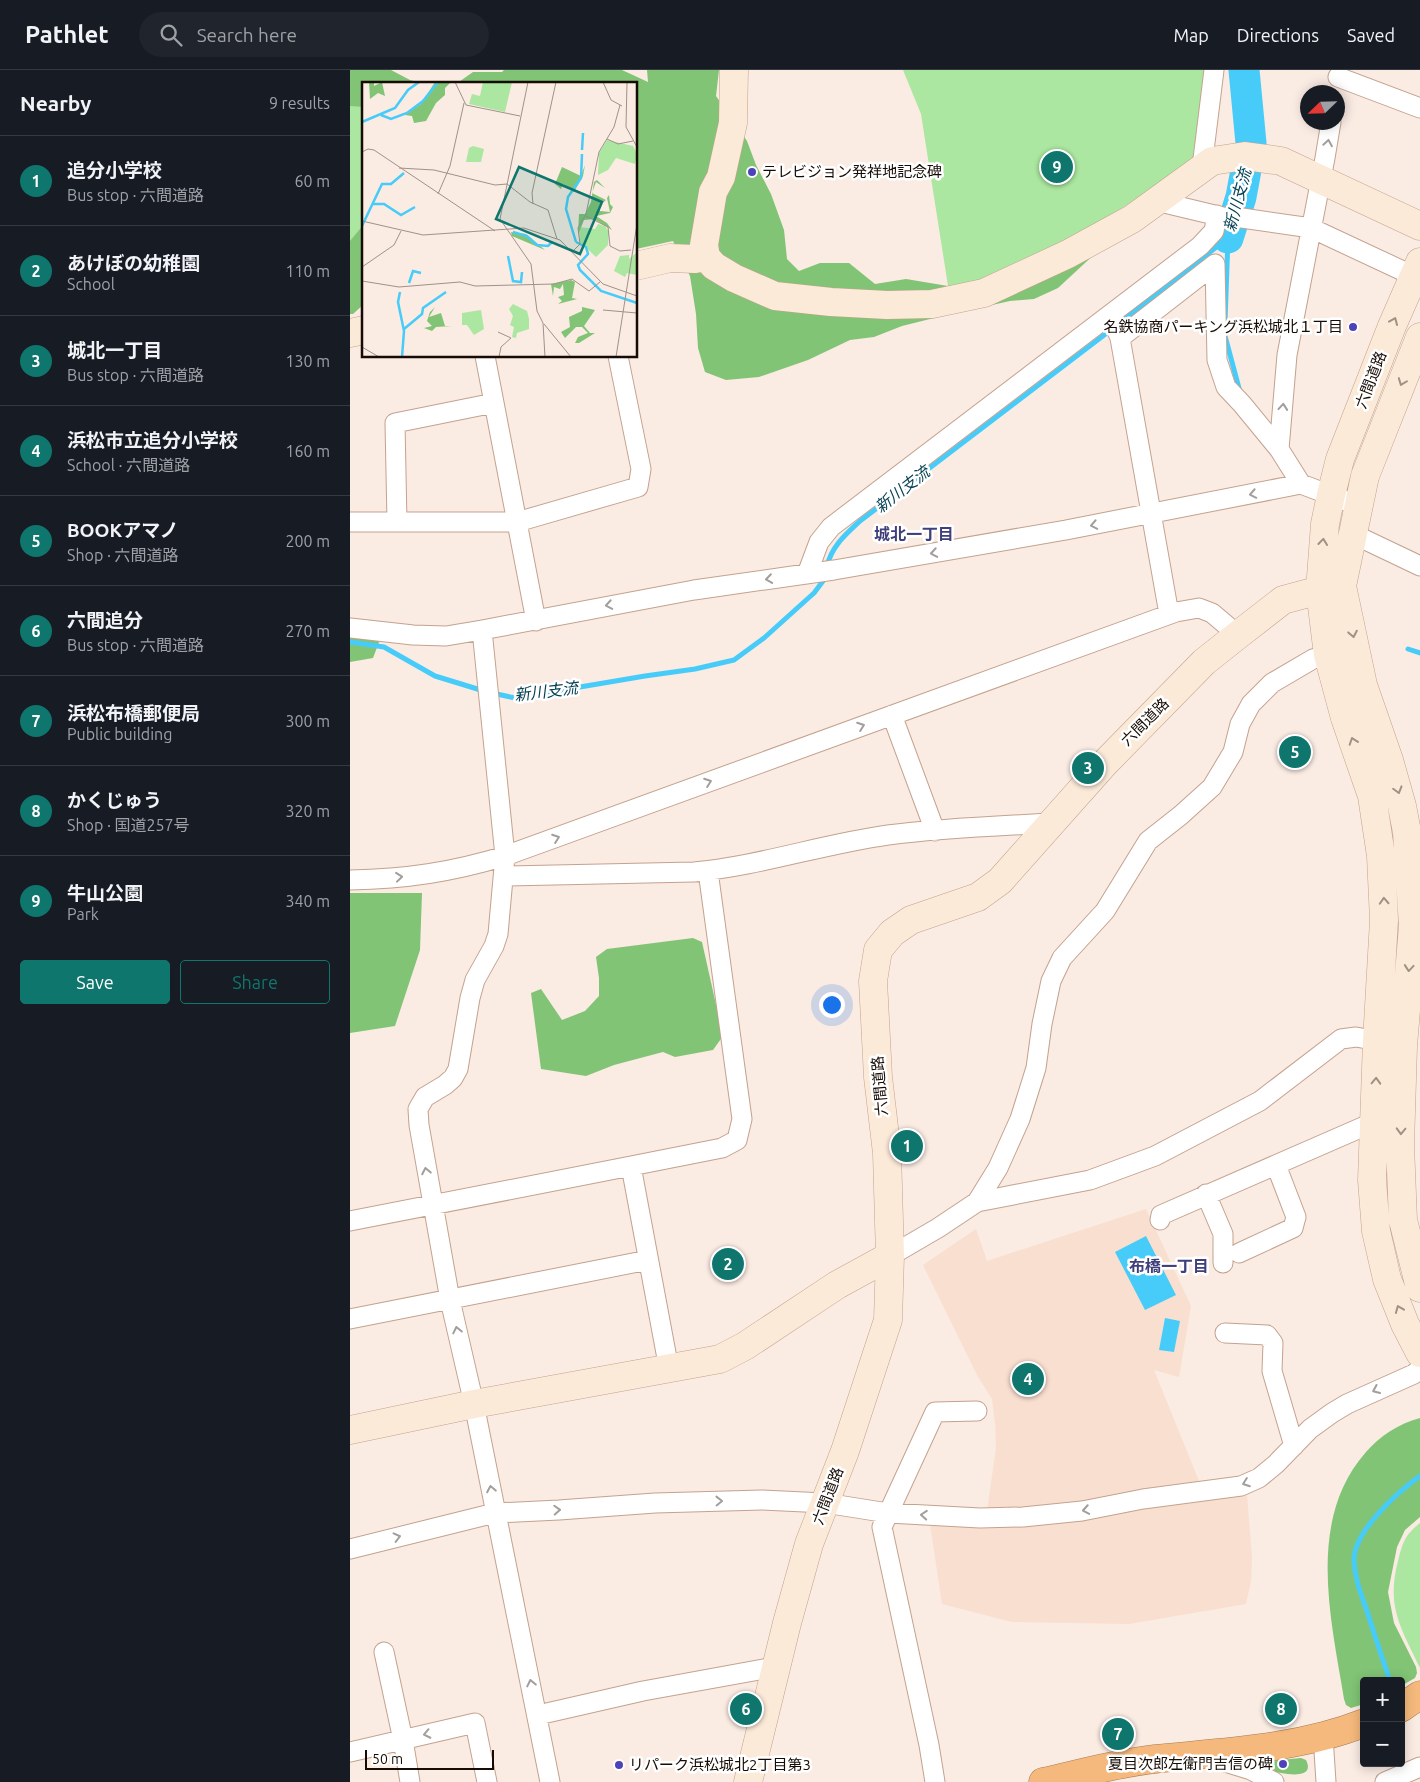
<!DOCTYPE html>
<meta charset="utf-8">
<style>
body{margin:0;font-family:Ubuntu,"Noto Sans JP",sans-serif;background:#20242c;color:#f1f3f6}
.controls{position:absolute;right:15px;bottom:15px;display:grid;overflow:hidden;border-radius:5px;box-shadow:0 2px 12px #0003}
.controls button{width:45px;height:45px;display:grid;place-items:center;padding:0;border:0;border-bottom:1px solid #363941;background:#171b24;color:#f1f3f6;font:25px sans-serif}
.compass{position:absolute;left:950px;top:15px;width:45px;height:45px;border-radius:50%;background:#171b24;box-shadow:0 2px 12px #0003;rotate:247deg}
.scale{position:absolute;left:15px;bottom:12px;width:129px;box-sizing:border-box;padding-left:5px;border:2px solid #170c05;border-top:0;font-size:14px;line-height:18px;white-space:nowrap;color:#170c05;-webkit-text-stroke:4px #fff;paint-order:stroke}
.you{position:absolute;left:481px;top:934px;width:18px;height:18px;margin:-12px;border:4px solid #fff;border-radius:50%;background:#1a73e8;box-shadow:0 0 0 8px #1a73e833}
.badge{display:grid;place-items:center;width:32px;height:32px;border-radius:50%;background:#0f766e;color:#fff;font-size:16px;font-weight:700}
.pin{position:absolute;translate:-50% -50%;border:2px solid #fff;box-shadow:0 1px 5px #0006}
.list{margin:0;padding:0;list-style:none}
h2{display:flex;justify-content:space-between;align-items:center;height:65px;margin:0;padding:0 20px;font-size:21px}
h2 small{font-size:16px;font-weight:400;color:#9ea1a6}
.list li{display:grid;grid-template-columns:32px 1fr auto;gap:15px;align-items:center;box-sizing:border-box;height:90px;padding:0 20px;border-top:1px solid #363941}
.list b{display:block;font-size:19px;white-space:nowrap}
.list p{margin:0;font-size:16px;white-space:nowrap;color:#9ea1a6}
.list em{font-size:16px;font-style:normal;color:#9ea1a6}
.actions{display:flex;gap:10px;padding:15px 20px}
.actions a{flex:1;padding:11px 0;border:1px solid #0f766e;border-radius:5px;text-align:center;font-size:18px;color:#0f766e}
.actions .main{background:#0f766e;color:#fff}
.icon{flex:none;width:28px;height:28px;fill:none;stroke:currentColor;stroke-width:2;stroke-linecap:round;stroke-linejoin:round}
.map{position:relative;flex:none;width:1070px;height:1712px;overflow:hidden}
header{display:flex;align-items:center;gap:30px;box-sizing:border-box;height:70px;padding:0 25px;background:#171b24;border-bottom:1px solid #363941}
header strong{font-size:24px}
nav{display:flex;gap:28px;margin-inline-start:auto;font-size:18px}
.search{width:350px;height:45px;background:#20242c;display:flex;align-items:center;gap:12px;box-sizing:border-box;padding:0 18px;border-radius:28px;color:#9ea1a6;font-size:19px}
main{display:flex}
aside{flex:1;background:#171b24}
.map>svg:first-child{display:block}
.built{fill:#f9dfd0}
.green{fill:#abe7a0}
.forest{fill:#81c475}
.water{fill:#47ccf9}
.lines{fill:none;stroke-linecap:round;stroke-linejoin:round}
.stream{stroke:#47ccf9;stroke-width:5}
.river{stroke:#47ccf9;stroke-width:31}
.street-casing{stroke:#c4a28e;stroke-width:21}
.secondary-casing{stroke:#c4a28e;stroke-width:29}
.highway-casing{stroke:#a77c53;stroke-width:29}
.street{stroke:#fff;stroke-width:19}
.secondary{stroke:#fcead8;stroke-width:28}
.highway{stroke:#f5b97d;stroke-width:28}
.oneway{stroke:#a29e9b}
.oneway2{stroke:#a09184}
.poi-dot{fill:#4d42b8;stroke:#fff;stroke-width:2}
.labels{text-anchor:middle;stroke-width:5;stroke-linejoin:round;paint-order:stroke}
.poi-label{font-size:15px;fill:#170c05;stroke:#fff;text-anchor:start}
.street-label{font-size:15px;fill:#170c05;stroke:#fff}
.water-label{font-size:16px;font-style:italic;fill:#074255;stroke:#fff}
.neighbourhood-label{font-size:16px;font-weight:bold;fill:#3f3f7b;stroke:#fff}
.inset-river{fill:none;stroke:#47ccf9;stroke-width:2.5}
.inset-road{fill:none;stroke:#9f928a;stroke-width:1}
.view{fill:#0f766e;fill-opacity:0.15;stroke:#0f766e;stroke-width:2.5}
.inset-edge{fill:none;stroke:#170c05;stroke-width:2.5}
</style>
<header>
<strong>Pathlet</strong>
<div class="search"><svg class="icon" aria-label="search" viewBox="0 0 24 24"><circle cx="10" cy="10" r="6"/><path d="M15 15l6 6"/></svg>Search here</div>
<nav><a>Map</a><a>Directions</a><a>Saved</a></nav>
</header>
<main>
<aside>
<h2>Nearby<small>9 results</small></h2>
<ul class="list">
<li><span class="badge">1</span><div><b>追分小学校</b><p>Bus stop · 六間道路</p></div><em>60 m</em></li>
<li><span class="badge">2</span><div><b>あけぼの幼稚園</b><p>School</p></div><em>110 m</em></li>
<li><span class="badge">3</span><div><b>城北一丁目</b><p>Bus stop · 六間道路</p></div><em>130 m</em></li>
<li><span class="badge">4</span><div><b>浜松市立追分小学校</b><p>School · 六間道路</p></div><em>160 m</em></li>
<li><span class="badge">5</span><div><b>BOOKアマノ</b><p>Shop · 六間道路</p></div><em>200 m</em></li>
<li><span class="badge">6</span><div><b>六間追分</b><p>Bus stop · 六間道路</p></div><em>270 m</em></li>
<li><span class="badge">7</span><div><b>浜松布橋郵便局</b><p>Public building</p></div><em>300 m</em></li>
<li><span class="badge">8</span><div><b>かくじゅう</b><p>Shop · 国道257号</p></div><em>320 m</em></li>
<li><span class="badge">9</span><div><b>牛山公園</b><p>Park</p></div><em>340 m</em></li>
</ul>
<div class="actions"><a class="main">Save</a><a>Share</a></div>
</aside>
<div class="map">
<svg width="1070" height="1712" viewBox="0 0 1070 1712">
<rect width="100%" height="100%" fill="#faebe3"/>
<!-- built -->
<path class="built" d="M796,1139l45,97 -12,71 -25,-7 47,116 -119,22 -95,3 9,-63 -1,-25 -3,-24 -15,-24 -54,-110 53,-36 11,32z
M897,1425l5,62 -1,24 -5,23 -117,20 -117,-2 -70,-18 -12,-80 213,-17z"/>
<!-- green -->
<path class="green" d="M553,0h301l-3,86 -105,69 -74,43 -49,15 -25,3 -27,-172z
M0,28l14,2v146l-14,7z
M1070,1453v145c-19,-40 -34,-61 -22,-107 5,-19 6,-25 22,-38z"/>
<!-- forest -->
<path class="forest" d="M0,0h41l19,10 16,4h-62v23l-14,-1z
M154,0h118l26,12 -1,-12h72l-3,26 31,45 9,24 15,29 13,36 3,29 12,12 21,-8h29l26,21 31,-5 42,7 25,-3 126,-33 -41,38 -24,11 -24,2 -72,16 -36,9 -28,11 -24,3 -42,20 -49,17 -33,3 -21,-8 -7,-24 -2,-34 -6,-38 -17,-35 -37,8v-165h-180l17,-12h29z
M14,154v80l-11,10h-3v-73z
M0,564l31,3 -8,21 -23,4z
M0,823h72l-2,57 -25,76 -45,7z
M343,868l9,4 21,94 -10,14 -38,7 -12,-5 -49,13 -28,11 -45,-7 -10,-76 10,-4 21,31 23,-9 14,-15v-18l-3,-21 11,-8z
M1070,1348v99l-15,13 -8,17 -9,45 6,31 22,44 1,6 -2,5 -14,8v-5h-37v23l-13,4 -5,-3 -2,-6c-13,-80 -38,-179 22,-247 14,-16 32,-28 54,-34z
M951,1688l5,2c11,22 -28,13 -38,10l-3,-5 4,-4z"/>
<!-- water -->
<path class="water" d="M796,1166l30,59 -31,15 -30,-58z
M815,1248l15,3 -6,31 -15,-2z"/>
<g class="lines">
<!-- stream -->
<path class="stream" d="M875,252l3,-84
M768,254l110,-86
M875,266l15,56
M477,496c5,-20 18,-31 33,-45l252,-192
M0,572l34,5 51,29 49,15
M1058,579l12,4
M142,623l23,5 130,-22 50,-7 39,-9 30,-22 50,-45 9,-12 2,-6
M1040,1611c-8,-24 -16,-47 -23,-70 -6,-16 -13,-35 -13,-53 2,-29 44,-66 66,-82"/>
<!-- river -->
<path class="river" d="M878,168l13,-41 10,-54 -7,-73"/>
<!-- street casing -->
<g class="street-casing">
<path id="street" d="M988,7l82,31
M852,97l12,-97
M806,131l71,17h15l69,10 109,51
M765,256l5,12 49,276
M770,268l95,-74 2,96 9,27 16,17 37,45
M135,286l51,265
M951,414l-22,-35 8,-94 38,-197 6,-36
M0,452h167l121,-35 3,-18 -23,-113
M47,452l-2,-99 99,-20
M1003,464l67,32
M457,504l12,-32 12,-15 369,-281 14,-15 3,-16
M0,558l63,7 33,1 36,-6 212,-40 140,-20 232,-40 235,-46 58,22
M132,560l23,226 -7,78 -4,12 -19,34 -5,18 -12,71 -5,9 -8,7 -20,12 -7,12 1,16 31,175 24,104 76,378
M542,645l43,116
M154,806l190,-4c65,-6 129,-28 194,-37 54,-7 109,-9 164,-12
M0,810c56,-1 102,-8 155,-24l671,-244 23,-4 13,5 26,22
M281,1096l91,-18 15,-8 5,-21 -34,-248
M856,1124l17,40v29
M627,1132l21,-34 22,-49 16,-51 6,-44 9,-43 11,-23 43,-47 43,-70 33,-26 31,-28 21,-35 7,-28 11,-20 21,-21 41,-24 15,-4
M810,1150l1,-5 213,-93
M0,1151l281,-55 38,203
M889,1183l54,-25 3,-11 -20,-52
M540,1186l48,-28 39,-26 113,-22 65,-24 105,-55 81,-62 15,-2 33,6
M0,1249l298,-59
M875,1263l42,2 6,8 -1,28 22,75
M0,1479l145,-36 64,-3 96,-7 107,-3 63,3 63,10 92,5 43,-1 59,-6 61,-12 98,-13 18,-8 17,-14 34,-35 22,-16 15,-9 67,-30 6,-5
M34,1582l19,88 7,42
M188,1645l105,-24 132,-24
M973,1666l3,46
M0,1682l125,-29 12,59
M862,1688l39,12 23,12
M585,1712l-6,-37 -47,-218 53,-115 42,-1
M1035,1712l35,-15"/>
</g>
<!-- secondary casing -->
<g class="secondary-casing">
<path id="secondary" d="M384,0l-1,53 -12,54 -8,15 -9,53 2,12 8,9 20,12 41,18 56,6 56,3 45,-1 52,-11 84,-39 64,-35 80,-58 33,-5 36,5 139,65
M1070,192l-28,64 -52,133 -9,36 -6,29 -5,66 8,65 17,63 27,78 9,60 3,64 -7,121 -5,139 4,51 11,48 18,45 15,29
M286,196l34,-8 25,1 11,-2
M0,263l14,-3
M1070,267l-55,139 -23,110 21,99 26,75 13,46 5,26 6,94 -10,120 -3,99 3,75 17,68
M0,1360l124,-26 246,-45 25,-13 92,-61 53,-29
M398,1712l39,-159 22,-79 36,-93 43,-131 2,-64 -3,-103 -9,-76 -5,-96 5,-31 14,-17 19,-13 67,-23 22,-16 104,-117 100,-102 34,-27 45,-35 37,-10 22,-4"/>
</g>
<!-- highway casing -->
<g class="highway-casing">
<path id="highway" d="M1051,1638l19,-13
M693,1712c36,-8 75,-19 112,-23 69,-7 143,-10 209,-36"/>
</g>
<!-- street -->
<use href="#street" class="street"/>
<!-- secondary -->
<use href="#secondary" class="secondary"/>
<!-- highway -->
<use href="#highway" class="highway"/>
</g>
<!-- one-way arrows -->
<defs><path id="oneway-chevron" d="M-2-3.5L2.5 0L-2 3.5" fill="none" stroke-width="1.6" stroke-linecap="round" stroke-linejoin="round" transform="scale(1.25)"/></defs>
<g class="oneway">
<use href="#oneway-chevron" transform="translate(978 73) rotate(-81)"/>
<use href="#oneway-chevron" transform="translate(933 337) rotate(-85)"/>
<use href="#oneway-chevron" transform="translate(903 424) rotate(169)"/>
<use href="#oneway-chevron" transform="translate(744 455) rotate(169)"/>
<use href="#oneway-chevron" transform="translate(584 483) rotate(170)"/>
<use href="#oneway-chevron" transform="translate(419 509) rotate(172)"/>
<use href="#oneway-chevron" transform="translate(259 535) rotate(170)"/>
<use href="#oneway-chevron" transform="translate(511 656) rotate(-20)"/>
<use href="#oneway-chevron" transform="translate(358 712) rotate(-20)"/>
<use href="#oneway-chevron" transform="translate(206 768) rotate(-20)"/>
<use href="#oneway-chevron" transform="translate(49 807) rotate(-6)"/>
<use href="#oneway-chevron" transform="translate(76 1101) rotate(-101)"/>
<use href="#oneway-chevron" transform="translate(107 1260) rotate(-102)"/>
<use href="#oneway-chevron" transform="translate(1026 1320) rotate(156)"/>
<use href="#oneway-chevron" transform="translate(896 1413) rotate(160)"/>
<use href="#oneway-chevron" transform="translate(141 1419) rotate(-101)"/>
<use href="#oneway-chevron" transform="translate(369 1431) rotate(-1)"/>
<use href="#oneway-chevron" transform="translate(207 1440) rotate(-3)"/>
<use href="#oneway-chevron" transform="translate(736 1440) rotate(170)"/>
<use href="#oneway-chevron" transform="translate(574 1445) rotate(-176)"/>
<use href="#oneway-chevron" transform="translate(47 1467) rotate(-14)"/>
<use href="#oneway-chevron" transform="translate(181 1613) rotate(-102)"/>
<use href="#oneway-chevron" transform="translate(77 1664) rotate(168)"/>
</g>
<g class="oneway2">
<use href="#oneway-chevron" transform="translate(1044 251) rotate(-67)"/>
<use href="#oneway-chevron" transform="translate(1052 312) rotate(111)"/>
<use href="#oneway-chevron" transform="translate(973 472) rotate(-84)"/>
<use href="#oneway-chevron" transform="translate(1003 564) rotate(79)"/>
<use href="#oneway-chevron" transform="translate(1003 671) rotate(-109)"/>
<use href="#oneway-chevron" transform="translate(1048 720) rotate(74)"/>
<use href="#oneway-chevron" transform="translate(1034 831) rotate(-93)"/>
<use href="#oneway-chevron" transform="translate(1059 898) rotate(95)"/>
<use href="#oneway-chevron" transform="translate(1026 1011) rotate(-88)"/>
<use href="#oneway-chevron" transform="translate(1051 1061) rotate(92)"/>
<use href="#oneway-chevron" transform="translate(1049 1239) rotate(-112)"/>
</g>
<!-- markers -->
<g class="poi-dot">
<circle cx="402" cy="102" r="5"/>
<circle cx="1003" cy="257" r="5"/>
<circle cx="933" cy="1694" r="5"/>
<circle cx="269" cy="1695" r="5"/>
</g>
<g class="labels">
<!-- poi labels -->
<g class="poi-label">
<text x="412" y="107">テレビジョン発祥地記念碑</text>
<text x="993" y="262" text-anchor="end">名鉄協商パーキング浜松城北１丁目</text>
<text x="923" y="1699" text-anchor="end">夏目次郎左衛門吉信の碑</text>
<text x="279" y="1700">リパーク浜松城北2丁目第3</text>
</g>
<!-- street labels -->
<g class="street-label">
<text transform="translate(1021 310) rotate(-69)" y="5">六間道路</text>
<text transform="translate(795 652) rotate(-45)" y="5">六間道路</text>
<text transform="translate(530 1016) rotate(-95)" y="5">六間道路</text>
<text transform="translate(478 1426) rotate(-69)" y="5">六間道路</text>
</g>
<!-- water labels -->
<g class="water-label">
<text transform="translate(887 130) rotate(-75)" y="6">新川支流</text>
<text transform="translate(552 419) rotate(-38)" y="6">新川支流</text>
<text transform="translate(196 621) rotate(-7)" y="6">新川支流</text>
</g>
<!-- neighbourhood labels -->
<g class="neighbourhood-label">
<text x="564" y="470">城北一丁目</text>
<text x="819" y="1202">布橋一丁目</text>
</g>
</g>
<!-- overview -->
<g transform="translate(12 12)">
<rect width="275" height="275" fill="#faebe3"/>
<path d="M121,0h29l-7,30 -36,-8 3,-10 8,2zM245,58l26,6 4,8 -2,10 -19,-6 -8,12 -10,5 1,-22zM111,64l11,3 -3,13h-15l3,-14zM236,142l7,2 4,6 -1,13 -12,12 -16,-15 -1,-15 16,2zM275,170v23l-10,-2 -2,4 -11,-6 6,-15 9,-1v4zM151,222l14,7 2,8v10l-12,4 -1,5 -4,-1 2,-10 -4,-2 3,-9 -4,-7zM119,228l3,19 -10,6 -7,-10h-5v-12z" fill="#abe7a0"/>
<path d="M7,0h5v4l8,-4 3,14 -7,-3 -8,6zM73,0h16l-6,6v7l-9,8 -10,18 -12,2 -2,-7 -7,-1 16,-11zM223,83l-2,11 -9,16 -11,-8 -2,5 -6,-5 7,-17 19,9zM235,98l8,8 -9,-6 -4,11 14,7 -7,6 1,5 10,1 -3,-14 2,-3 1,9 3,3 -3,6 -14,3 11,7 5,7 -18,-11 -10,1 -6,15 1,-21h6l6,-12 3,-20zM149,150l15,2 19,16 -33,-14zM209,198l4,2 -3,16 5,1 -19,5 4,-3 -4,-4 6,-2 -1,-11 -3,5 -6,-2 -1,9 -2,-12zM73,225l-6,10 12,-4 4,13h7l-16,1 -4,4 -8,-3 8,-2 -5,-5 3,-9zM220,225l13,3 -11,16 6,7h5l-16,10h-4l3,-6 10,-4 -6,-6h-6l-11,11 -4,-6 9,-5 -1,-10 13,-6z" fill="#81c475"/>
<path class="inset-river" d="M19,33l10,4 16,-6 16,-12 15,-19M0,40l33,-14 13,-18 11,-8M220,68l1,-17M11,122h11l17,11 14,-8M0,144l20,-42h9l13,-11M151,150l14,4 10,9 11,1 4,-4M214,160l-10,-33 2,-12 13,-19 1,-24M214,160l10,5 2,7 -10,11 2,5 21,21 36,12M146,174l5,25 8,1 1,-10M47,201l4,-12 8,2M38,210l-2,10 6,29 -2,26M42,247l18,-15 1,-6 23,-16"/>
<path class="inset-road" d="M93,0l11,23 54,11M166,0l-28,137 31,45 6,47 6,12 2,34M241,0l8,18 11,6M265,0l-1,45 11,20M245,57l11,5 15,-3M0,70l6,-3 6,1 121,81M37,86l35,2 61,15 12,-1M145,102l23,18 18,8 9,29M76,112l12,-28 14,-63M171,122l-1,-11 24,-111M224,134l22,11 2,19 10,5 11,-1M0,139l61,14 101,-7 36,12 43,44 34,12M210,170l8,-8 -2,-16 8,-14 13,-62 15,-25 6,-22M0,185l32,-22 7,-14M0,199l37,6 61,-5 15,4 79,-2 18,-5 17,12 11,-9M241,228l34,3M182,242l27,33M136,250l13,6 -10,9 -2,10M0,265l17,10M254,275l21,-133"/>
<path class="view" d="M157,85l83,35 -22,52 -84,-35z"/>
<rect width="275" height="275" class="inset-edge"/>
</g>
</svg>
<div class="controls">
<button>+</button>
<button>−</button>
</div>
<svg class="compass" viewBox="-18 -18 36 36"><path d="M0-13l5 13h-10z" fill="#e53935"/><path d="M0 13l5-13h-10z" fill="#9ea1a6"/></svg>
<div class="scale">50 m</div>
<div class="you"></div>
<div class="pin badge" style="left:557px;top:1076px">1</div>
<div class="pin badge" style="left:378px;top:1194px">2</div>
<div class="pin badge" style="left:738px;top:698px">3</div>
<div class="pin badge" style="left:678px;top:1309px">4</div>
<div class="pin badge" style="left:945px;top:682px">5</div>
<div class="pin badge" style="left:396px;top:1639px">6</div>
<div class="pin badge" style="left:768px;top:1664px">7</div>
<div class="pin badge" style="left:931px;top:1639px">8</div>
<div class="pin badge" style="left:707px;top:97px">9</div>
</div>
</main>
